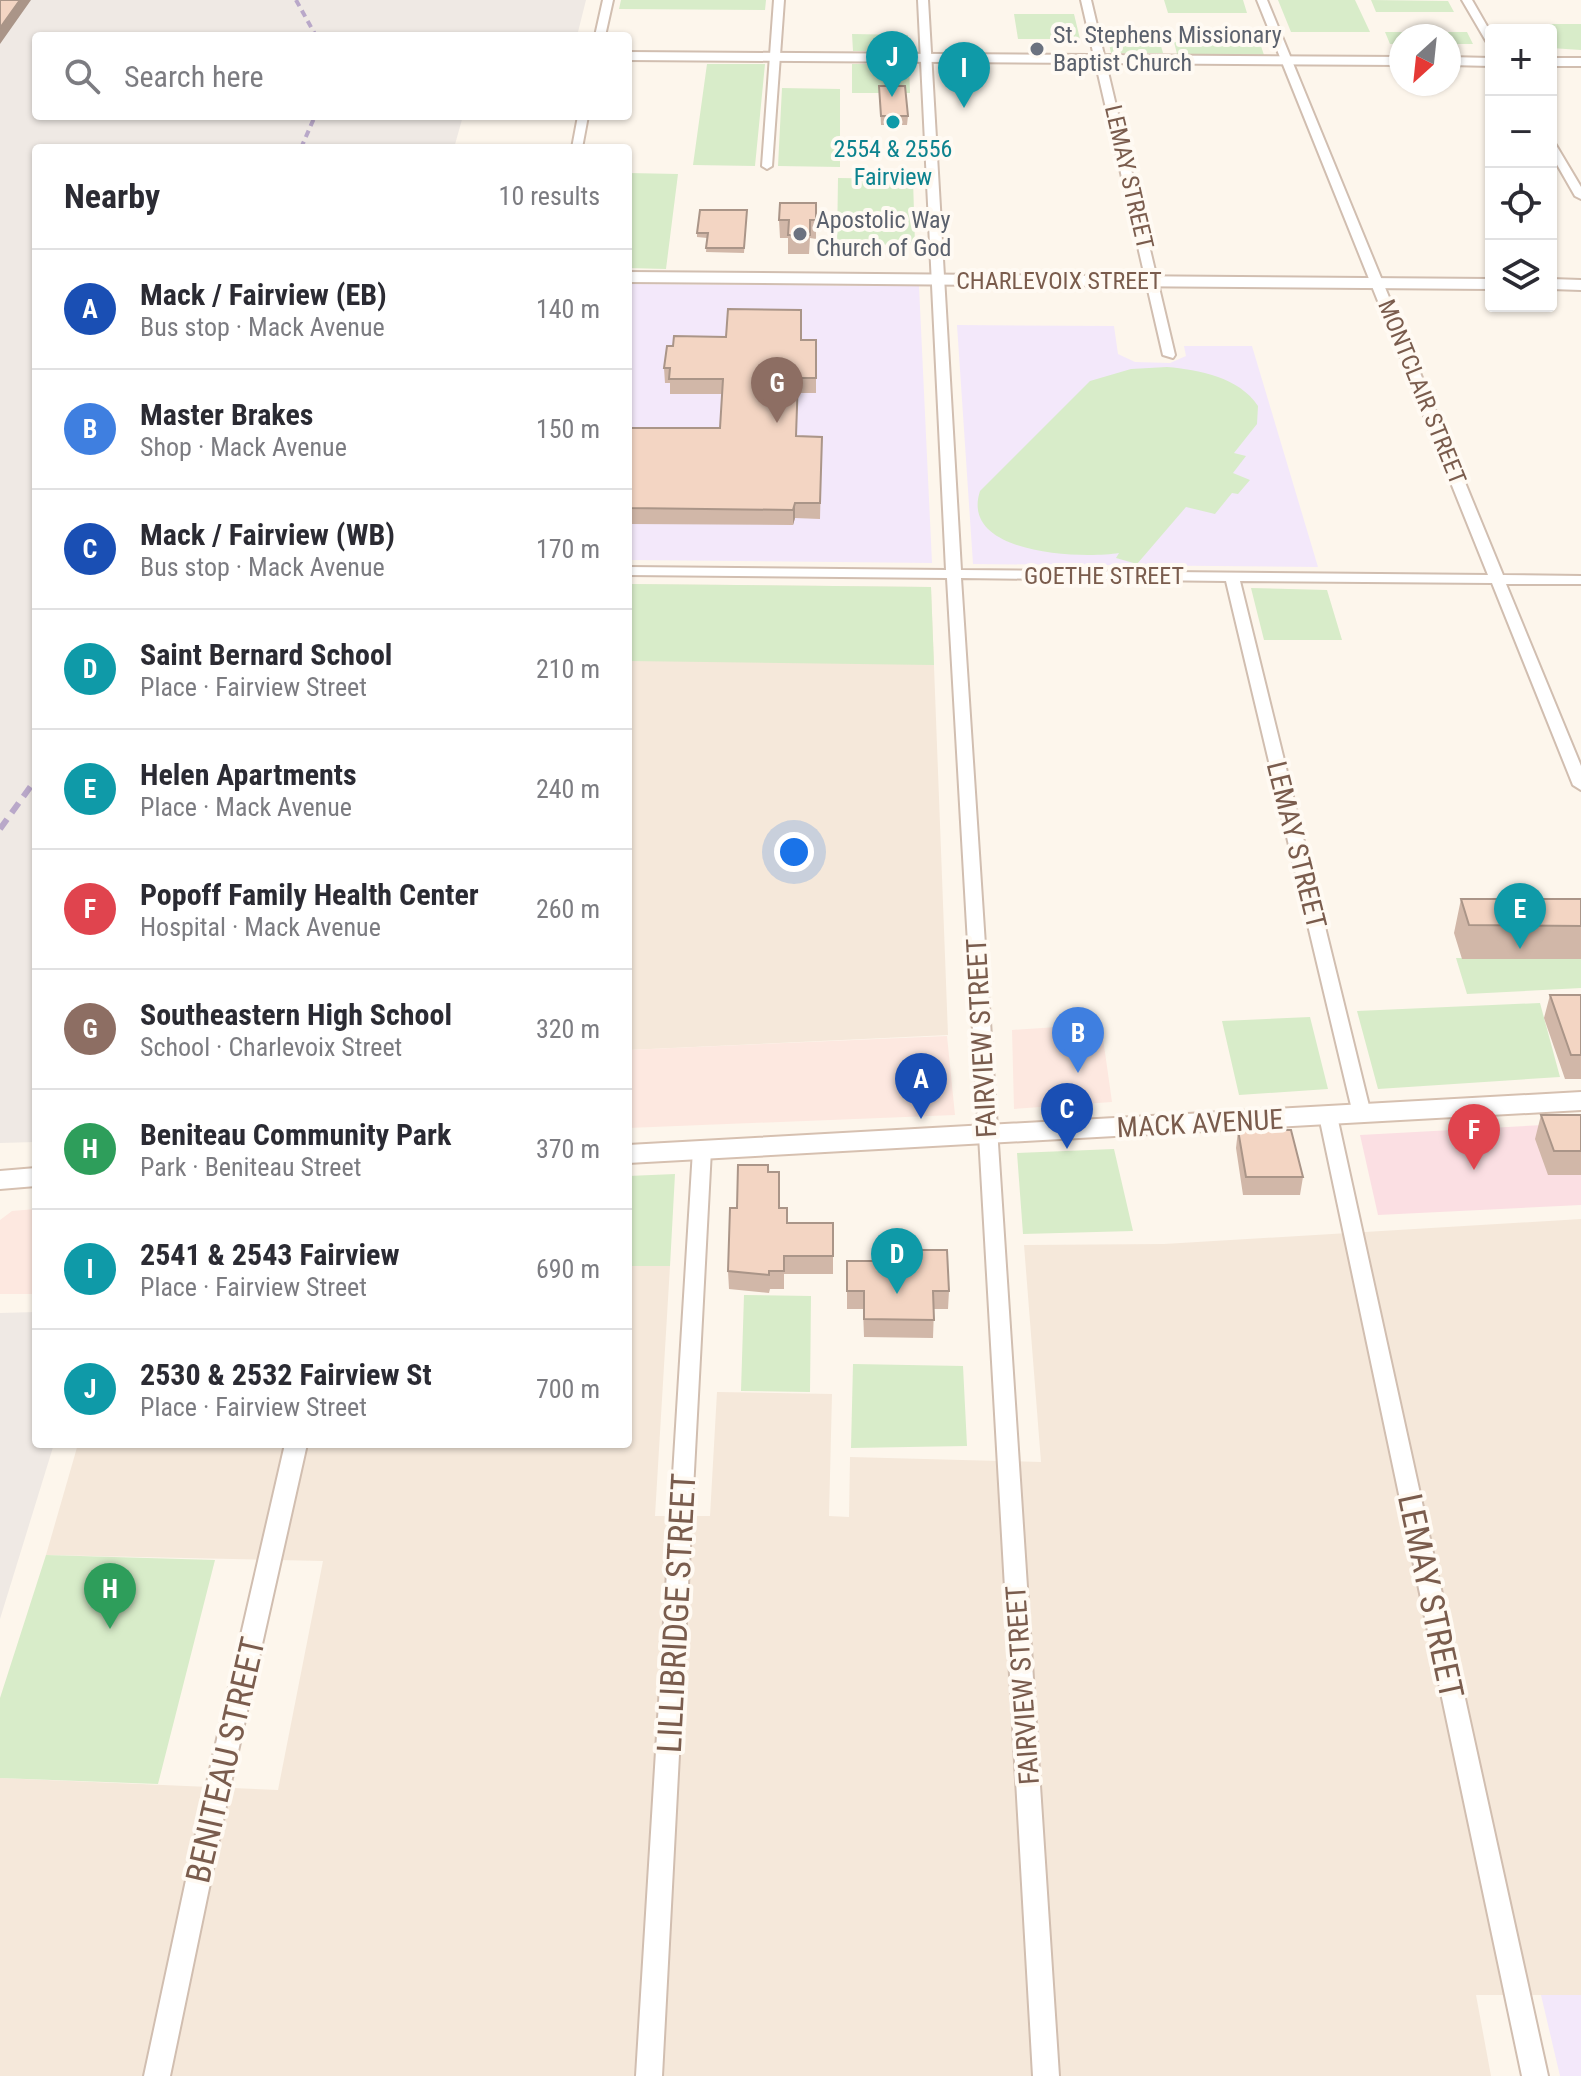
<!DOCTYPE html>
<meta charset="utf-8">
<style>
body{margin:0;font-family:"Roboto Condensed",sans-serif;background:#f7f7f7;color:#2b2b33}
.controls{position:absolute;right:24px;top:24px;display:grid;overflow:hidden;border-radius:8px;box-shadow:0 2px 6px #0004}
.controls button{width:72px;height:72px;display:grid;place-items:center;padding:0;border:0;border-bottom:2px solid #e1e1e2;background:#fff;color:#2b2b33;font:40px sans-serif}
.compass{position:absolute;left:1389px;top:24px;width:72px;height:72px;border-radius:50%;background:#fff;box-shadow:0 2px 6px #0004;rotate:207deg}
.you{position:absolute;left:794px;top:852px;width:28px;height:28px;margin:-20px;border:6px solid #fff;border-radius:50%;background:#1a73e8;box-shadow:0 0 0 12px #1a73e833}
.badge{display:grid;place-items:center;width:52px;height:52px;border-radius:50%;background:#e76f51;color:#fff;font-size:26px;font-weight:700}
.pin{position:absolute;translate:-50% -66px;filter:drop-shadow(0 2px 4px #0008)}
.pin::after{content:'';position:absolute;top:42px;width:28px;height:24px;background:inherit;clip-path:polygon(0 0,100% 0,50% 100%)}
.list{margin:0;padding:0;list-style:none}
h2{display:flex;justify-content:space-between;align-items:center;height:104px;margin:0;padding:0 32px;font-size:34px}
h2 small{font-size:26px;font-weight:400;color:#7c7c81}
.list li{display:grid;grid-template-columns:52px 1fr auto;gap:24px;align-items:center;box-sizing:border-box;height:120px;padding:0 32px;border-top:2px solid #e1e1e2}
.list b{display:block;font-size:30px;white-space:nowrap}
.list p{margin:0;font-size:26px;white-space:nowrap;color:#7c7c81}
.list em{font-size:26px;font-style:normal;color:#7c7c81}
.icon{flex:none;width:44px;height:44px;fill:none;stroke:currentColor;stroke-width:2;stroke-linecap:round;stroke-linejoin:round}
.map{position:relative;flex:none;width:1581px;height:2076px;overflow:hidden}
.search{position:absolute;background:#fff;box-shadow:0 2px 6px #0004;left:32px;top:32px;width:600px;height:88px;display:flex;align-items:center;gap:20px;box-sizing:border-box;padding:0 28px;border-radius:8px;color:#7c7c81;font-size:30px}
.panel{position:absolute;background:#fff;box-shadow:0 2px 6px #0004;left:32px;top:144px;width:600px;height:1304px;border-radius:8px}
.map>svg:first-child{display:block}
.residential{fill:#f5e8da}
.commercial{fill:#fde8e0}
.industrial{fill:#efe9e4}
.education{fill:#f3e8fa}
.medical{fill:#fbdfe3}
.green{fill:#d8ecc9}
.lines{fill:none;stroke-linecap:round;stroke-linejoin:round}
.minor-casing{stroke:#d1beb0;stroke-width:4}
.tertiary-casing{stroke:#d1beb0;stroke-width:4}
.secondary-casing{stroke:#d6c0b0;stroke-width:4}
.minor{fill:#fff;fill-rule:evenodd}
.tertiary{fill:#fff;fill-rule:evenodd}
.secondary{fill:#fff;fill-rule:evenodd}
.rail-far1{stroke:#b9a8c9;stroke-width:4;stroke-dasharray:7 5;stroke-linecap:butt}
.rail{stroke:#b9a8c9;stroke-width:6;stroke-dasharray:12 8;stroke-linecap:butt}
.wall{fill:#d1b7a8}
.shaded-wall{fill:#aa9588}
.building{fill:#f3d5c3;stroke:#aa9588;stroke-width:2}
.worship-dot{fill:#6b7280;stroke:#fffaf3;stroke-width:3}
.culture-dot{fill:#0f9aa8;stroke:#fffaf3;stroke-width:3}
.labels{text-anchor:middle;stroke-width:8;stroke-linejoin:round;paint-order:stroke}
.far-worship-label{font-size:24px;fill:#5b616d;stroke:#fffaf3;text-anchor:start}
.far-culture-label{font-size:24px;fill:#0d838f;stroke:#fffaf3}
.far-street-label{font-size:24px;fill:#7a5c4d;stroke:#fffaf3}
.street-label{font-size:28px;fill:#7a5c4d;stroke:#fffaf3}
.near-street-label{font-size:34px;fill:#7a5c4d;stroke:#fffaf3}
</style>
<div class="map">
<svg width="1581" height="2076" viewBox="0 0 1581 2076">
<rect width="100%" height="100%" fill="#fdf6ec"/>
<!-- residential -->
<path class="residential" d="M630,584l301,3 17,448 -320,15z
M1581,1219v776h-105l15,81h-1491v-298l278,12 45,-229 -277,-6 32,-111h550v-178h42l-15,250h55l7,-124 115,2 -3,122 20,1 1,-60 191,5 -17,-217 140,-1z"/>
<!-- commercial -->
<path class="commercial" d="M1101,1024l11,78 -98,7 -2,-79z
M947,1036l8,79 -327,13v-78z
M36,1209v85h-36v-74l12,-9z"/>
<!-- industrial -->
<path class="industrial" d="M0,0h586l-9,36h-541v80h427l-9,32h-418v994l-36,1z
M36,1312v132h18l-54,175v-306z"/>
<!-- education -->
<path class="education" d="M628,284l291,2 13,277 -304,-3z
M957,325l157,1 4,28 17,8 35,1 16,-7 -2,-10h68l66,221 -345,-3z
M1541,1995h40v81h-21z"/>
<!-- medical -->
<path class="medical" d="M1581,1123v82l-203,10 -18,-80z"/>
<!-- green -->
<path class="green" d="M621,0h145l-1,10 -146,-1z
M1164,0h79l4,13h-79z
M1278,0h77l15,32h-79z
M1371,0l77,1 6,11h-78z
M1014,14h60l6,25h-62z
M1496,24h85v26l-30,-2v-18h-51z
M1385,32h82l6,12h-24v-8h-48v8h-11z
M852,34l56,1v16h-55z
M1107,35h51l5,18h-52z
M1174,42l86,1 4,12 -87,-1z
M707,64h58l-10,102 -62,-1z
M852,64h57l1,29h-58z
M782,88l58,1v78l-62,-1z
M628,173l50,1 -12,95 -38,-1z
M838,178l75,1 2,66 -78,-1z
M1167,367c32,3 72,10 91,39l-1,18 -23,29 12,3 -13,17 17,7 -12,14 -6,-1 -17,21 -29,-7 -49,57 -21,-6 3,-5c-37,6 -160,2 -139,-62l110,-110 41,-12z
M630,584l301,3 3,78 -306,-4z
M1251,588l76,2 15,50h-78z
M1456,958h125v30l-114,6z
M1540,1003l20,74 -182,12 -21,-78z
M1310,1017l18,72 -89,6 -17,-74z
M1114,1149l19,82 -110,3 -6,-81z
M675,1174l-5,92h-42v-90z
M744,1295l67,1 -1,96 -69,-1z
M853,1364l110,2 4,80 -116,2z
M46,1555l169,5 -57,224 -158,-6v-80z"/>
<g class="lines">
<!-- minor casing -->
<g class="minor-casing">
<path id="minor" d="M603,0h10l-8,36h-10z
M774,0h10l-12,166 -5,3 -5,-3z
M918,0h10l33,570 527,5 -231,-575h10l236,575 78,1v8h-75l75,182v24l-8,-5 -81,-202 -252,-2 131,533 -9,6 -9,-6 -127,-533 -265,-3 98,1498h-26l-86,-1498 -319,-3v-8l318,3z
M1081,0h10l84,355 -2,3 -10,-3z
M1462,0h10l19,33v11l-5,-3z
M578,116h10l-6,32h-10z
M1551,142l5,3 25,42v12l-6,-3 -24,-42z
M1328,1110l9,6 211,960h-26l-203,-960z
M702,1144l9,6 -49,926h-26l57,-926z
M285,1444h22l-77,343 -60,289h-26l62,-289z"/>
</g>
<!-- tertiary casing -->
<g class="tertiary-casing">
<path id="tertiary" d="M628,52l773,5v8l-773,-5z
M1449,57l42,1v8l-42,-1z
M1551,58h30v8h-30z
M628,272l863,7v10l-863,-7z
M1551,279l30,1v10l-30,-1z"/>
</g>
<!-- secondary casing -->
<g class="secondary-casing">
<path id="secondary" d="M1581,1092v18l-953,53v-18z
M36,1168v18l-36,3v-18z"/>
</g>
<!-- minor -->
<use href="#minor" class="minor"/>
<!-- tertiary -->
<use href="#tertiary" class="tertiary"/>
<!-- secondary -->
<use href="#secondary" class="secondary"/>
<!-- rail-far1 -->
<path class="rail-far1" d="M296,0l20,36
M301,148l14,-32"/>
<!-- rail -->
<path class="rail" d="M0,829l36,-50"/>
</g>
<!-- wall -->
<path class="wall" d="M879,86l29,30 -1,9h-26z
M816,203v36l-6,-1 -1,16h-21v-16h-8l-1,-18z
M747,210l-3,43 -38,-1 1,-14 -10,-1v-4z
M801,340h15v53h-18l-2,43 26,1 -2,82 -25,-1 -2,7 -165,-1v-96h92l2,-34h-52v-11h-5l-1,-15z
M1461,899h120v60h-119l-8,-26z
M1550,995h31v84h-16l-21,-61z
M1541,1115h40v60h-33l-13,-36z
M1238,1130l65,47 -3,18h-57l-7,-47z
M768,1172l11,36 8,15 46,33v18h-49v15h-14l-1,4 -40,-4 -1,-18 9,-63z
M847,1261l102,30 -1,18h-14l-1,29 -69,-1 -1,-28h-16z"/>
<!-- shaded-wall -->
<path class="shaded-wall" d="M20,0h11l-31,44v-16z
M795,503v15l-2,7v-15z"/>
<!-- building -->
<path class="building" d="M0,0h20l-20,28z
M879,86h26l3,30h-27z
M780,203h36v17h-6v15h-22l1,-15h-10z
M700,210h47l-3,38h-38l2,-15h-11z
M728,309l73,1v30h15v38h-18l-2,58 26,1 -2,66h-25l-2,7 -165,-2v-80h92l3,-49h-54l1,-11h-6l3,-22h6l1,-10 52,1z
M1461,899h120v27l-112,-1z
M1550,995h31v60h-10z
M1541,1115h40v36h-27z
M1238,1130h53l12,47h-57z
M738,1165h30v7h11v36h8v15h46v33h-49v15h-15v4l-41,-4 2,-63h7z
M920,1250h27l2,41h-16l1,29 -70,-1v-28h-17v-30h66v-5l7,1z"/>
<!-- markers -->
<g class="worship-dot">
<circle cx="1037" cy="49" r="8"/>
<circle cx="800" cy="234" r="8"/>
</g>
<circle class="culture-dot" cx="893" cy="122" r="8"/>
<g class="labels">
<!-- far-worship labels -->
<g class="far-worship-label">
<text x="1053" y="43">St. Stephens Missionary<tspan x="1053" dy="28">Baptist Church</tspan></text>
<text x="816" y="228">Apostolic Way<tspan x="816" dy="28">Church of God</tspan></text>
</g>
<!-- far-culture labels -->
<g class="far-culture-label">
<text x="893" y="157">2554 &amp; 2556<tspan x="893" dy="28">Fairview</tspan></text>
</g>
<!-- far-street labels -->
<g class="far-street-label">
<text transform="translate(1129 177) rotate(77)" y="8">LEMAY STREET</text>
<text x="1059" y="289">CHARLEVOIX STREET</text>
<text transform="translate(1422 392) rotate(68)" y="8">MONTCLAIR STREET</text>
<text x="1104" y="584">GOETHE STREET</text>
</g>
<!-- street labels -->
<g class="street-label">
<text transform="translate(1297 845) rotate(76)" y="10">LEMAY STREET</text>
<text transform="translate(981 1038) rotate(-93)" y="10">FAIRVIEW STREET</text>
<text transform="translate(1200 1123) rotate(-3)" y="10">MACK AVENUE</text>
<text transform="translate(1022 1685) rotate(-94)" y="10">FAIRVIEW STREET</text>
</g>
<!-- near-street labels -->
<g class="near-street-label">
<text transform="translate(1431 1596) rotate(78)" y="12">LEMAY STREET</text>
<text transform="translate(676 1613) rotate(-87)" y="12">LILLIBRIDGE STREET</text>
<text transform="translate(225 1760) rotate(-77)" y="12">BENITEAU STREET</text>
</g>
</g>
</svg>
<div class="controls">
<button>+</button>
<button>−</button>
<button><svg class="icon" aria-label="locate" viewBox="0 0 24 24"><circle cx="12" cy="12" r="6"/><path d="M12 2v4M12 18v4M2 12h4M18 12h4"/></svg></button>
<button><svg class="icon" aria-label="layers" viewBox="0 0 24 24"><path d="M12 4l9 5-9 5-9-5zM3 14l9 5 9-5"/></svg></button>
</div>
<svg class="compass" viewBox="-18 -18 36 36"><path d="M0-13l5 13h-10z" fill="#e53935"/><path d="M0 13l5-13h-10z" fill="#7c7c81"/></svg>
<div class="you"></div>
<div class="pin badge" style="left:921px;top:1119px;background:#1a4fb4">A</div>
<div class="pin badge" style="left:1078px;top:1073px;background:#3f7fe0">B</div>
<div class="pin badge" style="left:1067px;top:1149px;background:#1a4fb4">C</div>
<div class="pin badge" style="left:897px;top:1294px;background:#0f9aa8">D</div>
<div class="pin badge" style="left:1520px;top:949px;background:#0f9aa8">E</div>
<div class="pin badge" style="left:1474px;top:1170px;background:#e0444e">F</div>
<div class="pin badge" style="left:777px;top:423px;background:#8d6e63">G</div>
<div class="pin badge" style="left:110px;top:1629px;background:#2e9e5b">H</div>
<div class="pin badge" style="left:964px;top:108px;background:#0f9aa8">I</div>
<div class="pin badge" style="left:892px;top:97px;background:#0f9aa8">J</div>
<div class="search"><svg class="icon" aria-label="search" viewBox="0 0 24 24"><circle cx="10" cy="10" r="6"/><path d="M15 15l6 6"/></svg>Search here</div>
<section class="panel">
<h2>Nearby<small>10 results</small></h2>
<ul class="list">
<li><span class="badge" style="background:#1a4fb4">A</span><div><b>Mack / Fairview (EB)</b><p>Bus stop · Mack Avenue</p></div><em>140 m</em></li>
<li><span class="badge" style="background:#3f7fe0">B</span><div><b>Master Brakes</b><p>Shop · Mack Avenue</p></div><em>150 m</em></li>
<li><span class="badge" style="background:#1a4fb4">C</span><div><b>Mack / Fairview (WB)</b><p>Bus stop · Mack Avenue</p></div><em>170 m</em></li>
<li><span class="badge" style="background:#0f9aa8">D</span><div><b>Saint Bernard School</b><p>Place · Fairview Street</p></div><em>210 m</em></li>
<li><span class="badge" style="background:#0f9aa8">E</span><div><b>Helen Apartments</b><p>Place · Mack Avenue</p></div><em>240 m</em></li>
<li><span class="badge" style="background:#e0444e">F</span><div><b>Popoff Family Health Center</b><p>Hospital · Mack Avenue</p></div><em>260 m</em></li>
<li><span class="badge" style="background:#8d6e63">G</span><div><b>Southeastern High School</b><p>School · Charlevoix Street</p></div><em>320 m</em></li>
<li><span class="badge" style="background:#2e9e5b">H</span><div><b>Beniteau Community Park</b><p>Park · Beniteau Street</p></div><em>370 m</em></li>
<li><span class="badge" style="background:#0f9aa8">I</span><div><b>2541 &amp; 2543 Fairview</b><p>Place · Fairview Street</p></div><em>690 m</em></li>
<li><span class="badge" style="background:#0f9aa8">J</span><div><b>2530 &amp; 2532 Fairview St</b><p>Place · Fairview Street</p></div><em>700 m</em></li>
</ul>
</section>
</div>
